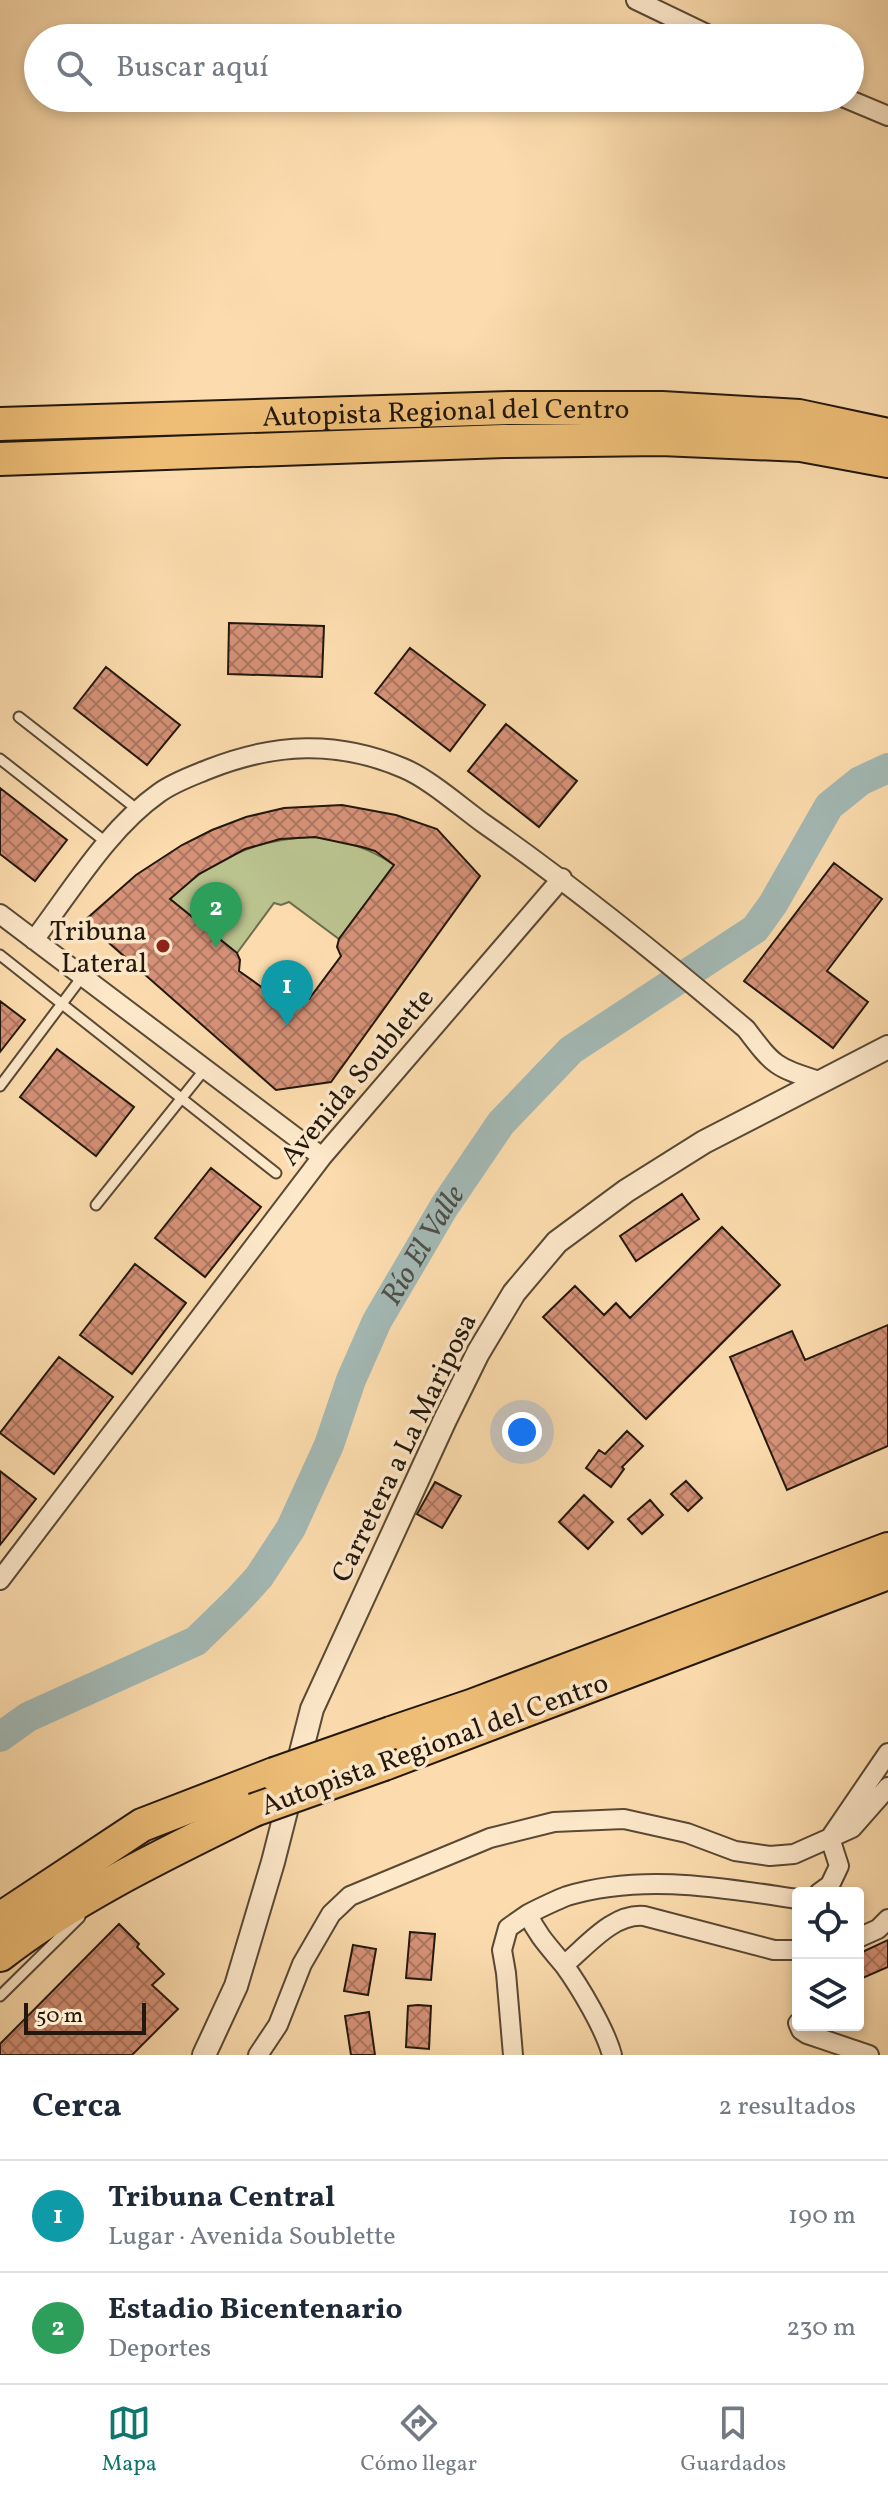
<!DOCTYPE html>
<html lang="es">
<meta charset="utf-8">
<style>
body{margin:0;font-family:Vollkorn,serif;background:#f2f2f3;color:#1f2937}
.controls{position:absolute;right:24px;bottom:24px;display:grid;overflow:hidden;border-radius:8px;box-shadow:0 4px 12px #0003}
.controls button{width:72px;height:72px;display:grid;place-items:center;padding:0;border:0;border-bottom:2px solid #e0e1e3;background:#fff;color:#1f2937;font:40px sans-serif}
.scale{position:absolute;left:24px;bottom:20px;width:122px;box-sizing:border-box;padding-left:8px;border:4px solid #23180d;border-top:0;font-size:22px;line-height:28px;white-space:nowrap;color:#23180d;-webkit-text-stroke:6px #fde8ca;paint-order:stroke}
.you{position:absolute;left:522px;top:1432px;width:28px;height:28px;margin:-20px;border:6px solid #fff;border-radius:50%;background:#1a73e8;box-shadow:0 0 0 12px #1a73e833}
.badge{display:grid;place-items:center;width:52px;height:52px;border-radius:50%;background:#0f766e;color:#fff;font-size:26px;font-weight:700}
.pin{position:absolute;translate:-50% -66px;filter:drop-shadow(0 2px 4px #0008)}
.pin::after{content:'';position:absolute;top:42px;width:28px;height:24px;background:inherit;clip-path:polygon(0 0,100% 0,50% 100%)}
.list{margin:0;padding:0;list-style:none}
h2{display:flex;justify-content:space-between;align-items:center;height:104px;margin:0;padding:0 32px;font-size:34px}
h2 small{font-size:26px;font-weight:400;color:#747a83}
.list li{display:grid;grid-template-columns:52px 1fr auto;gap:24px;align-items:center;box-sizing:border-box;height:112px;padding:0 32px;border-top:2px solid #e0e1e3}
.list b{display:block;font-size:30px;white-space:nowrap}
.list p{margin:0;font-size:26px;white-space:nowrap;color:#747a83}
.list em{font-size:26px;font-style:normal;color:#747a83}
.icon{flex:none;width:44px;height:44px;fill:none;stroke:currentColor;stroke-width:2;stroke-linecap:round;stroke-linejoin:round}
.map{position:relative;flex:none;width:888px;height:2055px;overflow:hidden}
.search{position:absolute;background:#fff;box-shadow:0 4px 12px #0003;left:24px;right:24px;top:24px;height:88px;display:flex;align-items:center;gap:20px;box-sizing:border-box;padding:0 28px;border-radius:44px;color:#747a83;font-size:30px}
.sheet{height:328px;background:#fff}
nav{display:flex;justify-content:space-around;align-items:center;box-sizing:border-box;height:112px;border-top:2px solid #e0e1e3;background:#fff;font-size:22px;color:#747a83}
nav a{display:grid;justify-items:center;gap:4px}
nav .on{color:#0f766e}
.map>svg:first-child{display:block}
.green{fill:#bac28e;stroke:#6e6d4e;stroke-width:2}
.lines{fill:none;stroke-linecap:round;stroke-linejoin:round}
.river{stroke:#a3b9b5;stroke-width:30}
.building{fill:url(#building-cross-hatch);stroke:#23180d;stroke-width:2;fill-rule:evenodd}
.service-casing{stroke:#594935;stroke-width:13}
.minor-casing{stroke:#594935;stroke-width:22}
.tertiary-casing{stroke:#594935;stroke-width:26}
.motorway-casing{stroke:#23180d;stroke-width:36}
.service{stroke:#fde8ca;stroke-width:9}
.minor{stroke:#fde8ca;stroke-width:18}
.tertiary{stroke:#fde8ca;stroke-width:22}
.motorway{stroke:#eebe77;stroke-width:32}
.motorway-bridge-casing{stroke:#23180d;stroke-width:36;stroke-linecap:butt}
.motorway-bridge{stroke:#eebe77;stroke-width:32}
.poi-dot{fill:#8f2418;stroke:#fde8ca;stroke-width:3}
.labels{text-anchor:middle;stroke-width:7;stroke-linejoin:round;paint-order:stroke}
.street-label{font-size:28px;fill:#23180d;stroke:#fde8ca}
.poi-label{font-size:28px;fill:#23180d;stroke:#fde8ca;text-anchor:end}
.water-label{font-size:30px;font-style:italic;fill:#505048;stroke:#fde8ca}
</style>
<div class="map">
<svg width="888" height="2055" viewBox="0 0 888 2055">
<defs>
<pattern id="building-cross-hatch" width="8" height="8" patternUnits="userSpaceOnUse" patternTransform="scale(2)"><rect width="8" height="8" fill="#d69278"/><path d="M0 0l8 8M0 8l8-8" fill="none" stroke="#ad7661"/></pattern>
</defs>
<rect width="100%" height="100%" fill="#fcdcae"/>
<filter id="stains"><feTurbulence type="fractalNoise" baseFrequency=".0025" numOctaves="4"/><feColorMatrix values="0 0 0 0 .2 0 0 0 0 .09 0 0 0 0 .02 0 0 0 .5 -.17"/></filter>
<radialGradient id="worn" r=".72"><stop offset=".6" stop-color="#630" stop-opacity="0"/><stop offset="1" stop-color="#630" stop-opacity=".3"/></radialGradient>
<!-- green -->
<path class="green" d="M315,837c30,4 55,11 79,28l-55,74 -50,-37 -8,3 -7,-2 -37,50 -67,-54c40,-40 89,-61 145,-62z"/>
<g class="lines">
<!-- river -->
<path class="river" id="s1" d="M0,1737l28,-20 168,-76 42,-41 21,-23 32,-49 38,-83 22,-65 26,-59 67,-114 57,-84 70,-73 184,-121 18,-25 56,-98 31,-25 28,-13"/>
</g>
<!-- building -->
<path class="building" d="M229,623l95,3 -2,51 -94,-3z
M410,648l75,57 -35,46 -75,-58z
M106,667l74,58 -33,40 -73,-57z
M506,724l71,57 -38,46 -71,-56z
M0,788l67,52 -32,41 -35,-27z
M342,805l54,10 41,14 43,47 -149,206 -55,8 -192,-169 52,-46 46,-30 30,-15 34,-13 38,-9zM315,837l47,10 13,4 19,14 -55,74 -2,8 4,9 -32,43h-13l-12,4 -45,-32 1,-11 -3,-7 -67,-54 29,-25 46,-25 35,-10z
M834,863l48,36 -55,72 41,31 -35,46 -89,-67z
M0,1001l25,19 -25,32z
M57,1049l77,58 -38,49 -76,-59z
M211,1168l50,39 -56,70 -50,-39z
M682,1194l17,25 -63,42 -16,-25z
M722,1227l58,58 -134,134 -103,-102 32,-31 29,29 12,-12 14,15z
M135,1264l51,39 -54,71 -52,-39z
M888,1325v121l-101,44 -57,-133 62,-26 13,29z
M59,1357l54,40 -59,77 -54,-41z
M627,1431l16,15 -21,21 2,2 -13,18 -25,-19 13,-18 6,4z
M0,1471l36,28 -36,46z
M686,1481l16,17 -14,13 -17,-17z
M435,1482l26,14 -19,32 -25,-14z
M584,1495l29,27 -25,27 -29,-27z
M650,1500l13,15 -21,19 -14,-15z
M119,1924l20,20 -2,3 27,27 -12,11 26,24 -46,46h-132v-11z
M410,1932l25,2 -4,46 -25,-2z
M888,1940v27l-30,13v-26z
M353,1945l23,4 -8,46 -24,-4z
M418,2005l13,1 -2,43 -23,-2 2,-41z
M369,2012l6,43h-24l-6,-39z"/>
<g class="lines">
<!-- service casing -->
<g class="service-casing">
<path id="service" d="M19,717l119,93
M0,759l107,84
M0,955l276,218
M0,1086l82,-109
M96,1205l109,-136
M0,1996l80,-79"/>
</g>
<!-- minor casing -->
<g class="minor-casing">
<path id="minor" d="M636,0l79,38
M845,98l43,18
M0,914l322,243
M34,940c38,-50 74,-111 125,-147 15,-11 33,-17 50,-24 66,-26 128,-29 194,-1 25,10 58,39 80,55 92,64 178,134 263,206 28,37 29,38 73,52
M0,1580l322,-423 240,-279
M819,1893l11,-8 9,-19 -9,-28 22,-10 36,-41
M858,1938l20,-9 10,-10
M564,1965c23,-19 49,-52 80,-49l130,34h24
M798,2023l3,7 6,4 62,21
M258,2055l20,-30 24,-61 29,-50 19,-18 140,-58 64,-16 70,-3 63,14 48,18 35,5 24,-2 36,-16 58,-85
M513,2055l-7,-82 -4,-23 6,-22 20,-14
M612,2055c-7,-26 -32,-68 -48,-90 -14,-17 -27,-30 -36,-51 12,-6 26,-13 39,-18 76,-23 155,-8 231,3"/>
</g>
<!-- tertiary casing -->
<g class="tertiary-casing">
<path id="tertiary" d="M204,2055l32,-69 37,-124 39,-153 133,-289 33,-67 36,-60 43,-51 69,-51 78,-49 184,-95"/>
</g>
<!-- motorway casing -->
<g class="motorway-casing">
<g id="motorway">
<path id="s2" d="M0,424l510,-16h152l137,8 89,19"/>
<path d="M0,459l504,-18 157,-2 140,6 87,16"/>
<path d="M391,1733l80,-27 417,-157"/>
<path d="M384,1764l504,-191"/>
<path d="M0,1919l142,-94 132,-51"/>
<path d="M0,1955c74,-58 169,-103 254,-145"/>
</g>
</g>
<!-- service -->
<use href="#service" class="service"/>
<!-- minor -->
<use href="#minor" class="minor"/>
<!-- tertiary -->
<use href="#tertiary" class="tertiary"/>
<!-- motorway -->
<use href="#motorway" class="motorway"/>
<!-- motorway-bridge casing -->
<g class="motorway-bridge-casing">
<path id="motorway-bridge" d="M274,1774l117,-41
M254,1810l130,-46"/>
</g>
<!-- motorway-bridge -->
<use href="#motorway-bridge" class="motorway-bridge"/>
</g>
<!-- markers -->
<circle class="poi-dot" cx="163" cy="946" r="8"/>
<g class="labels">
<!-- street labels -->
<g class="street-label">
<text dy="10" stroke="none"><textPath href="#s2" startOffset="446">Autopista Regional del Centro</textPath></text>
<text transform="translate(356 1076) rotate(-50)" y="10">Avenida Soublette</text>
<text transform="translate(403 1447) rotate(-64)" y="10">Carretera a La Mariposa</text>
<text transform="translate(434 1743) rotate(-20)" y="10">Autopista Regional del Centro</text>
</g>
<!-- poi labels -->
<g class="poi-label">
<text x="147" y="940">Tribuna<tspan x="147" dy="32">Lateral</tspan></text>
</g>
<!-- water labels -->
<g class="water-label">
<text dy="10" stroke="none"><textPath href="#s1" startOffset="680">Río El Valle</textPath></text>
</g>
</g>
<rect width="100%" height="100%" filter="url(#stains)"/>
<rect width="100%" height="100%" fill="url(#worn)"/>
</svg>
<div class="controls">
<button><svg class="icon" aria-label="locate" viewBox="0 0 24 24"><circle cx="12" cy="12" r="6"/><path d="M12 2v4M12 18v4M2 12h4M18 12h4"/></svg></button>
<button><svg class="icon" aria-label="layers" viewBox="0 0 24 24"><path d="M12 4l9 5-9 5-9-5zM3 14l9 5 9-5"/></svg></button>
</div>
<div class="scale">50 m</div>
<div class="you"></div>
<div class="pin badge" style="left:287px;top:1026px;background:#0f9aa8">1</div>
<div class="pin badge" style="left:216px;top:948px;background:#2e9e5b">2</div>
<div class="search"><svg class="icon" aria-label="search" viewBox="0 0 24 24"><circle cx="10" cy="10" r="6"/><path d="M15 15l6 6"/></svg>Buscar aquí</div>
</div>
<section class="sheet">
<h2>Cerca<small>2 resultados</small></h2>
<ul class="list">
<li><span class="badge" style="background:#0f9aa8">1</span><div><b>Tribuna Central</b><p>Lugar · Avenida Soublette</p></div><em>190 m</em></li>
<li><span class="badge" style="background:#2e9e5b">2</span><div><b>Estadio Bicentenario</b><p>Deportes</p></div><em>230 m</em></li>
</ul>
</section>
<nav>
<a class="on"><svg class="icon" aria-label="map" viewBox="0 0 24 24"><path d="M3 6l6-2 6 2 6-2v14l-6 2-6-2-6 2zM9 4v14M15 6v14"/></svg>Mapa</a>
<a><svg class="icon" aria-label="directions" viewBox="0 0 24 24"><path d="M12 3l9 9-9 9-9-9zM9 14v-3h6M13 9l2 2-2 2"/></svg>Cómo llegar</a>
<a><svg class="icon" aria-label="saved" viewBox="0 0 24 24"><path d="M7 4h10v16l-5-4-5 4z"/></svg>Guardados</a>
</nav>
